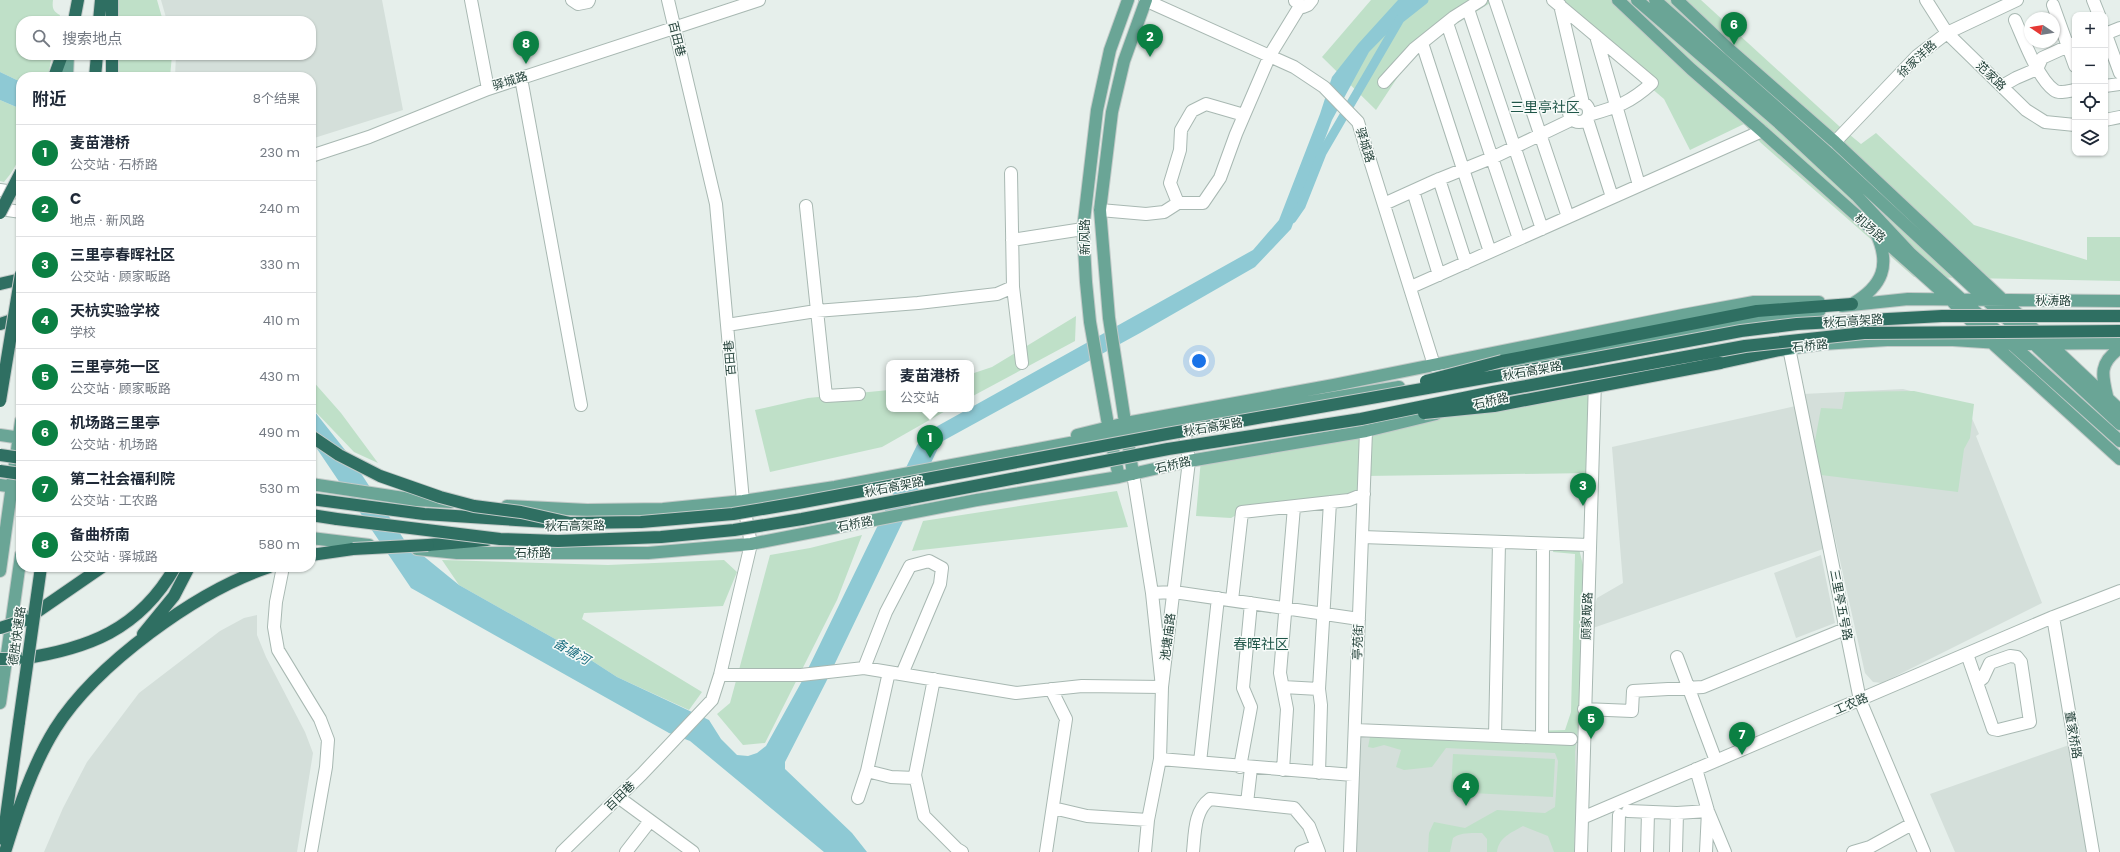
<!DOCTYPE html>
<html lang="zh">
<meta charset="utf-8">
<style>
body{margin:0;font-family:Poppins,"Noto Sans SC",sans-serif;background:#f6f6f7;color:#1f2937}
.controls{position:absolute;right:12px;top:12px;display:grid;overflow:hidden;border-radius:8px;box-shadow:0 1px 3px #0004}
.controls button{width:36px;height:36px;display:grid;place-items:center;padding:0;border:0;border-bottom:1px solid #e0e1e3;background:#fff;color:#1f2937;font:20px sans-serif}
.compass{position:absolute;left:2024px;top:12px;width:36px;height:36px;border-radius:50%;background:#fff;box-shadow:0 1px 3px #0004;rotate:282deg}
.you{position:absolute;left:1199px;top:361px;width:14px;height:14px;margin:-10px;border:3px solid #fff;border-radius:50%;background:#1a73e8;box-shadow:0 0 0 6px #1a73e833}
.badge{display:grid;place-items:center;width:26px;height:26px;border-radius:50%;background:#0b8043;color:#fff;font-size:13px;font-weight:700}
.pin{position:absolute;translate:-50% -33px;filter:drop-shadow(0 1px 2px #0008)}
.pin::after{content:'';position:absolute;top:21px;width:14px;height:12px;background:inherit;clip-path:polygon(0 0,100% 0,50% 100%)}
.popup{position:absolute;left:886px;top:360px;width:88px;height:52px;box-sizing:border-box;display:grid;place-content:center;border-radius:8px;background:#fff;filter:drop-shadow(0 1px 3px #0005);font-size:13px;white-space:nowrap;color:#747a83}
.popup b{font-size:15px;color:#1f2937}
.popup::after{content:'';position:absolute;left:50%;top:100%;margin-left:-8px;border:8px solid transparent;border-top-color:#fff}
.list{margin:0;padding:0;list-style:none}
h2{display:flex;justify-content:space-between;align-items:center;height:52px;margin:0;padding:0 16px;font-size:17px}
h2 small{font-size:13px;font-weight:400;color:#747a83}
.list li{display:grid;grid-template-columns:26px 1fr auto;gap:12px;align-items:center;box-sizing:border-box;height:56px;padding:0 16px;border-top:1px solid #e0e1e3}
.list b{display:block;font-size:15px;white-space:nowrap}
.list p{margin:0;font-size:13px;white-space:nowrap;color:#747a83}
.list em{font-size:13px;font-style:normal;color:#747a83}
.icon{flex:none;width:22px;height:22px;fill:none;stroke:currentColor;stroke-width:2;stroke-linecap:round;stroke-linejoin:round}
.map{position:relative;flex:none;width:2120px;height:852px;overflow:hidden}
.search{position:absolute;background:#fff;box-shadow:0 1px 3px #0004;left:16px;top:16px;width:300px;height:44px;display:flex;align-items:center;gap:10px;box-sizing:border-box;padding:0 14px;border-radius:16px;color:#747a83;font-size:15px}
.panel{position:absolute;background:#fff;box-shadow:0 1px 3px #0004;left:16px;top:72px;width:300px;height:500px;border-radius:16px}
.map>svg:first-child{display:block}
.built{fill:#d4dfda}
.green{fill:#bfe0c8}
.water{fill:#8ec9d4}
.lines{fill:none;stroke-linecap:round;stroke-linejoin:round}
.canal{stroke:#8ec9d4;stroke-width:9}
.minor-casing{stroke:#a8b8b2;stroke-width:14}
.major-casing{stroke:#c2cac8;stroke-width:14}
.highway-casing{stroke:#c2cac8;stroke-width:14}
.minor{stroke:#fff;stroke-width:12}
.major{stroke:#6aa596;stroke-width:12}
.highway{stroke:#2f6f62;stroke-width:12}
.highway-bridge-casing{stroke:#c2cac8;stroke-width:14;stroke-linecap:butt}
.highway-bridge{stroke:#2f6f62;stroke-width:12}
.labels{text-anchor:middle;stroke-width:3;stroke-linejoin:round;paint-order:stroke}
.street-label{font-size:12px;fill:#24423a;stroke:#f7fbf9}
.water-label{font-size:13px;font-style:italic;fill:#1c6f80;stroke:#f7fbf9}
.quarter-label{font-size:14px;fill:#1f5548;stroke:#f7fbf9}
</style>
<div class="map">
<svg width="2120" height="852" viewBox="0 0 2120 852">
<rect width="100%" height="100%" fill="#e6efeb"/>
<!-- built -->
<path class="built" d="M161,0h221l21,110 -92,29v-62h-136l1,-22h135v-34h-144z
M1903,389l63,16 13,29 -3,2 66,167 -160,80 -9,-1 -8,-9 -62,-279z
M1800,405l29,142 -242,83 10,-32 26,-15 -11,-136z
M1821,555l14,68 -39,15 -22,-65z
M257,615v20l9,22 39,75 8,21 -16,99h-253l19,-44 24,-46 52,-69 81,-62 24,-13z
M1355,730l228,9 -4,113h-229z
M2069,745l18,107h-132l-25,-58z"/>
<!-- green -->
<path class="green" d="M0,0h53c-1,8 0,11 7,15l-2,6h-37v34h31l-4,22h-27v5l-21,-10z
M117,0h40l6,21h-46z
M1371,0h124l-52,32 -34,28 -33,50 -54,-53z
M1548,0h153l138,126 22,18 15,-11 98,92 113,35v-23h33v44l-206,-4 -153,-134 -17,-19 -54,26 -26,-51z
M116,55h56l-2,22h-53z
M0,100l21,9c0,31 5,49 -17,73l-4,-1z
M1076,316l-1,25 -104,56v-23l21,-7z
M311,379l30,34 37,50 -24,-11 -43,-45z
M889,390v19h60l-67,38 -112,25 -15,-62 53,-12z
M1595,390l-3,83 -227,3 -1,18 -122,18 -11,6 -35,-2 5,-57z
M1914,391l60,13 -4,34 -6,11 -6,43 -137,-17 -6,-34 6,-33 21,1 3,-17z
M1117,491l11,36 -216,24 11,-30z
M862,535l-25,65 -72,143 -22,2 -26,-31 13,-11 40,-148 40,-7z
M1554,548l25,1 4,16 -2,137 -6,50 1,50 -2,50h-20l-6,-16 -25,-10c-12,7 -24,11 -26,26h-10v-13l-5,-6c-10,0 -21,-1 -29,5l-3,14h-22l1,-19 5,-11 31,6 32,-18 48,3 10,-6 3,-46 -3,-8 -109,-5 -14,19 -28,3 -8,-3 5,-17 -17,-5 -11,3 -5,-1 4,-20 129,5 64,-2 6,-18 4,-158 -22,-2z
M442,560l166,5 116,-5 13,12 -14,34 -139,7 -2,6 120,73 -13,18 -72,-33 -37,-24 -121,-68z
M1453,754l102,5 -2,38 -102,-5z"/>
<!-- water -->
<path class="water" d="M1398,0h22l-51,52 -37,68 -41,109 -36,38 -115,66 -199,109 -115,240 -41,80v7l67,64 15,19h-43l-134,-111 -21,-8 -258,-145 -100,-148v-33l38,48 56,86 54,44 121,68 37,24 92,43 12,19 16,16 11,1 9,-3 9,-7 36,-65 115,-236 17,-17 319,-178 26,-30 41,-106 12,-37 26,-33z
M0,72l21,10v27l-21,-9z"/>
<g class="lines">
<!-- canal -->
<path class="canal" d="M1292,219l9,-13 21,-53 78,-134 24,-19"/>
<!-- minor casing -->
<g class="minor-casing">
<path id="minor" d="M471,0l17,89
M572,0l6,4 10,-2 1,-2
M1145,0l149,67 30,20 34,35 76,243 5,7
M1495,0l73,217
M1553,0l99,83c-22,20 -35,24 -63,32
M1926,0l21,33 79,77 19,12 30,3
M2093,0l6,15
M1295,1l8,6 5,-2 4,-5
M1560,5l23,98
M2053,5l22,61
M1468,9l74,220
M2015,20c8,18 23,59 39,70 5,4 15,1 21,0
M1447,23l72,216
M2105,32l15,41
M2105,34l15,-6
M1596,36l43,149
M1422,43l68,209
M521,78l60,327
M1384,82l30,-33 40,-32 27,-17
M2002,86l14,-8 21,-9 5,-11 33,-15
M2105,86l15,-2
M1569 112a10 10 0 1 1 20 0a10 10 0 1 1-20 0Z
M1587,119l25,78
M2105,120l15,-3
M1835,142l82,-86 30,-23 70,-33
M311,156l58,-19 119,-48 271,-89
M1011,173l2,114 9,76
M1439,179l27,84
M0,190l21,3
M1413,191l26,84
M1178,203l-8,-20 10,-33 1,-20 11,-19 14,-7 38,11
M1384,204l53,-24 57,-23 79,-38
M806,206l20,190 33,-2
M0,209l21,3
M1100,210l46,4 18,-2 14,-9h25l17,-25 16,-44 34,-79 30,-49
M1012,240l71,-11
M1411,287l351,-156
M727,325l89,-14 102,-8 79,-9 16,-7
M1789,348l71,352 64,152
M1362,537l227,8
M283,567l-7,35 -2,25 4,23 42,69 8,21 -2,27 -15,85
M1152,593l22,-1 185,27
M1232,600l10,-88 107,-12 15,-6
M2053,617l40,235
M1967,654l26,75 5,1 32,-8 -9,-60 -4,-5 -7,-1 -20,7 -7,15 -6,5
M1677,657l39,104
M864,668l22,-56 24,-46 19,-5 13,7 -2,16 -38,90
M720,675h81l63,-7 152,25 66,-7 80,1 -10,-94 -19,-119
M934,679l-19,96 9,41 33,33 5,3
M1283,687l36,2
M1584,709l48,2 1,-20 70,-4 142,-58
M1355,730l216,9
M1495,736l4,-194
M1542,738l1,-194
M1160,759l193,16
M1200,762l18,-164
M1240,767l11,-60 -8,-19 8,-85
M1696,769l12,42 17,41
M1283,770l4,-61 -7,-36 14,-166
M867,771l24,6 24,1
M1319,773l2,-68 -2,-16 11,-187
M618,797l75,55
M858,798l9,-27 22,-99
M1247,803l4,-35
M1053,808l34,8 61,4
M1628,811l49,2 31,-2 -2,41
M1582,818l471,-201 67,-26
M562,852l80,-78 70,-74 8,-25 31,-131 -8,-43 -27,-297 -48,-204
M626,852l24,-31
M1046,852l20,-133 -15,-30
M1145,852l3,-32 12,-61 2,-72 27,-226 -6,-39
M1193,852c2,-19 1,-41 17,-53l84,9 15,18 10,26
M1301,852l15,-6
M1350,852l16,-421
M1581,852l14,-472
M1618,852l1,-37
M1647,852l1,-40
M1676,852l1,-39
M1853,852l17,-5 42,-23"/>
</g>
<!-- major casing -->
<g class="major-casing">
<path id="major" d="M1618,0l73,69 71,62 188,168 41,43 129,117
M1637,0l142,123 77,72 55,59 209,187
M1655,0l173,153 292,271
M1677,0l52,49 106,93 285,268
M67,77l1,-22
M1852,304c31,-18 39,-39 24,-71
M1842,306l66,-7 212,2
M1780,350l42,-6 65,-4h66l61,4 106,-1
M1468,375l119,-24 233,-41
M2108,400c-6,-25 -10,-36 12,-52
M1475,404l145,-28
M0,435l21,3
M1077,435l49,-12 208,-38 349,-70 71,-13h65
M1133,474l-24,-156 -9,-108 12,-98 12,-51 22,-61
M1119,477l-9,-41 -20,-114 -4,-40 -3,-53 14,-119 13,-60 18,-50
M311,484l106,16 34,2
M0,485l21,3
M507,506l80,4 76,-1 80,-8 92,-14 293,-55 271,-45
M311,538l58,7
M417,549l40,4h191l103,-9 226,-44 142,-23 70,-16 177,-30 70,-17
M0,571l21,-150
M0,703l21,-148"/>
</g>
<!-- highway casing -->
<g class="highway-casing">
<path id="highway" d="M112,0v21
M74,21l4,-21
M99,21l2,-21
M112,55v22
M54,77l8,-22
M0,284l21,-5
M0,324l21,-7
M1502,361l255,-50 95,-7
M1720,363l69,-15
M311,499l113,15 124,8
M311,515l26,4
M428,545l59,-5
M311,555l42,-6
M28,618l74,-51
M143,634l31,-38 15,-29
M20,659c68,-10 119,-29 155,-92
M3,839l16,-117
M5,852c13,-42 27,-86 50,-123 41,-65 142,-138 214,-162"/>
</g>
<!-- minor -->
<use href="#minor" class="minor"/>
<!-- major -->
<use href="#major" class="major"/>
<!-- highway -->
<use href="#highway" class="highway"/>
<!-- highway-bridge casing -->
<g class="highway-bridge-casing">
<path id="highway-bridge" d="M95,77l2,-22
M0,213l21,-41
M1426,381l76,-20
M0,401l21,-127
M1424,413l70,-7 226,-43
M311,436l28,19 41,21 60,21 34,9 47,6 49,11 71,-1 92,-8 65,-11 369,-69 419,-74 155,-29 56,-7 145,-8h178
M0,455l21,3
M0,471l21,3
M337,519l163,20 58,2 103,-4 73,-7 68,-11 366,-70 193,-30 132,-27 252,-46 119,-13 256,-2
M353,549l75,-4
M0,628l25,-8
M0,659h17
M19,722l22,-155"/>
</g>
<!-- highway-bridge -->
<use href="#highway-bridge" class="highway-bridge"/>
</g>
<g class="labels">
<!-- street labels -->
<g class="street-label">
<text transform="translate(677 39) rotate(76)" y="4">百田巷</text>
<text transform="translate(1917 59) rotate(-43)" y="4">徐家洋路</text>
<text transform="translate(1991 76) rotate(44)" y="4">范家路</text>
<text transform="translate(510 81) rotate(-18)" y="4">驿城路</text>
<text transform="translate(1365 145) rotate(73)" y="4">驿城路</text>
<text transform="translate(1870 228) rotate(41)" y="4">机场路</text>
<text transform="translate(1085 237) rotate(-90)" y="4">新风路</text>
<text x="2053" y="305">秋涛路</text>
<text transform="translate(1853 321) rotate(-4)" y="4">秋石高架路</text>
<text transform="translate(1810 346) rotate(-6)" y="4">石桥路</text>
<text transform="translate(730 358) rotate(-95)" y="4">百田巷</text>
<text transform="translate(1532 371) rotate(-10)" y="4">秋石高架路</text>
<text transform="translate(1491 401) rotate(-13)" y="4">石桥路</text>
<text transform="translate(1213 427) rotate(-9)" y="4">秋石高架路</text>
<text transform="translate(1173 465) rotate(-13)" y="4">石桥路</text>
<text transform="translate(894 487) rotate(-11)" y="4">秋石高架路</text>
<text transform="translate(855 524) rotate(-11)" y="4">石桥路</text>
<text transform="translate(575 526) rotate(-1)" y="4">秋石高架路</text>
<text x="533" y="557">石桥路</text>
<text transform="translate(1841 605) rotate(79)" y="4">三里亭五号路</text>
<text transform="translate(1587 616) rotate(-88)" y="4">顾家畈路</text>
<text transform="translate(17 636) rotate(-82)" y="4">德胜快速路</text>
<text transform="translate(1168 637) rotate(-83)" y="4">池塘庙路</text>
<text transform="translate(1358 642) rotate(-88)" y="4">亭苑街</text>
<text transform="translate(1851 704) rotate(-23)" y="4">工农路</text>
<text transform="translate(2073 735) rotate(80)" y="4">董家桥路</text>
<text transform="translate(620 796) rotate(-44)" y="4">百田巷</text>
</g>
<!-- water labels -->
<g class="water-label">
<text transform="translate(572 651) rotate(30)" y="5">备塘河</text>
</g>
<!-- quarter labels -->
<g class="quarter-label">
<text x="1545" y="112">三里亭社区</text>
<text x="1261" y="649">春晖社区</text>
</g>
</g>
</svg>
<div class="controls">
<button>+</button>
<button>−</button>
<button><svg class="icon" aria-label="locate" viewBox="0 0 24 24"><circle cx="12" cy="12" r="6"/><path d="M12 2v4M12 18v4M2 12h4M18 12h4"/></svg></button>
<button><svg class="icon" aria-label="layers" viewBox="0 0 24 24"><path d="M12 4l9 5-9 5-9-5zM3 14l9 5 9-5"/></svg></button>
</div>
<svg class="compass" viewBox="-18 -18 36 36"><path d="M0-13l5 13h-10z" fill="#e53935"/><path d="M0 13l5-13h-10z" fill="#747a83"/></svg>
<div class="you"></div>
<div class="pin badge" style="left:930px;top:458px">1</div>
<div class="popup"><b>麦苗港桥</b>公交站</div>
<div class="pin badge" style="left:1150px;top:57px">2</div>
<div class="pin badge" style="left:1583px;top:506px">3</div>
<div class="pin badge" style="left:1466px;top:806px">4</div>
<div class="pin badge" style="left:1591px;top:739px">5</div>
<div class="pin badge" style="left:1734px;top:45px">6</div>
<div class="pin badge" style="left:1742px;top:755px">7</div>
<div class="pin badge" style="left:526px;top:64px">8</div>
<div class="search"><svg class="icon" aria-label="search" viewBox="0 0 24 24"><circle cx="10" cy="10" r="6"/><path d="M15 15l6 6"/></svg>搜索地点</div>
<section class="panel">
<h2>附近<small>8个结果</small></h2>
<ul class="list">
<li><span class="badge">1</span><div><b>麦苗港桥</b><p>公交站 · 石桥路</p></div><em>230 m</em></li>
<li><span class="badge">2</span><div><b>C</b><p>地点 · 新风路</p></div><em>240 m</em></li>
<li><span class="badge">3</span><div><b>三里亭春晖社区</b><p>公交站 · 顾家畈路</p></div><em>330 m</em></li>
<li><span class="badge">4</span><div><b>天杭实验学校</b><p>学校</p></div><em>410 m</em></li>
<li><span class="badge">5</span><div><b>三里亭苑一区</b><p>公交站 · 顾家畈路</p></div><em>430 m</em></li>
<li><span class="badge">6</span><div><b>机场路三里亭</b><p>公交站 · 机场路</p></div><em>490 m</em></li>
<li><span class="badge">7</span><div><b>第二社会福利院</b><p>公交站 · 工农路</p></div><em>530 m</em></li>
<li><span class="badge">8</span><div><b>备曲桥南</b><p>公交站 · 驿城路</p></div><em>580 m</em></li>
</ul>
</section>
</div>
